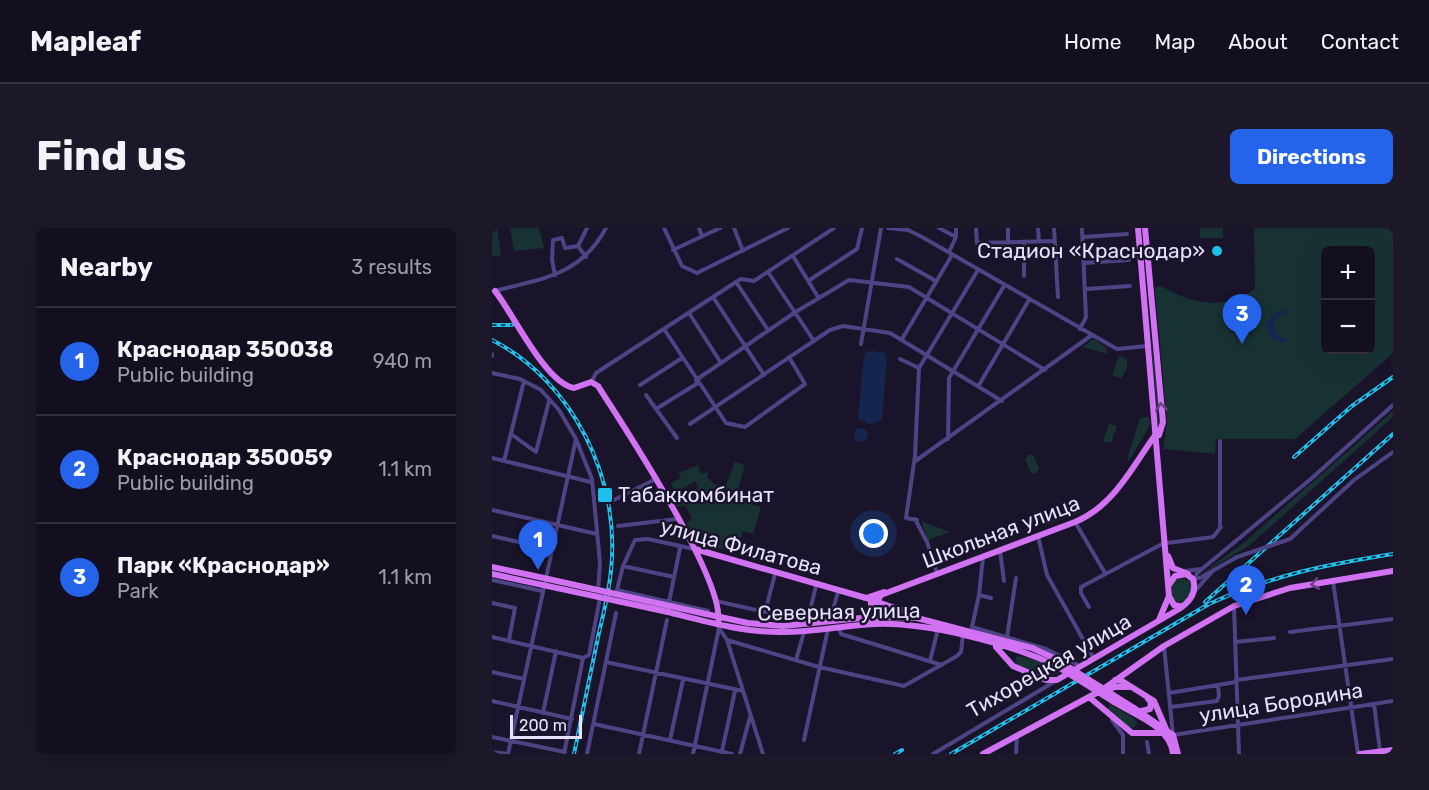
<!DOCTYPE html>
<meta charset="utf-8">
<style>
body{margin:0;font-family:Rubik,sans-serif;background:#1d1829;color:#f1f3f6}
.controls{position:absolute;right:18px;top:18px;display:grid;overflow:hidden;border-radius:9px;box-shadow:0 6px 24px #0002}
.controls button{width:54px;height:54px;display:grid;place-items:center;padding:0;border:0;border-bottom:2px solid #332f3e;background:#140f20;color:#f1f3f6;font:30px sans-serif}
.scale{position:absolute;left:18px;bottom:15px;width:72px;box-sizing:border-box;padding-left:6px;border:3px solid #e7e1fc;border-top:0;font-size:16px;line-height:21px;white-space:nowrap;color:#e7e1fc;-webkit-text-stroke:4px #1a142b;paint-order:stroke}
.you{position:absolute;left:382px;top:306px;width:21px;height:21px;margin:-15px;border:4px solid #fff;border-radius:50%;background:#1a73e8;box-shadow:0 0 0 9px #1a73e833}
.badge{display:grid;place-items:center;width:39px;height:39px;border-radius:50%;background:#2563eb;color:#fff;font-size:20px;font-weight:700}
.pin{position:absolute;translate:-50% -50px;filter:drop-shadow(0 2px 3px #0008)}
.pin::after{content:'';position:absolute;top:32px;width:21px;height:18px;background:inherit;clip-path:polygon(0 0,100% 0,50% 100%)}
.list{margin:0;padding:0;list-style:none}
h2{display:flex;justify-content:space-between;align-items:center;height:78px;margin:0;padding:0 24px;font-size:26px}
h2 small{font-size:20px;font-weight:400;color:#9d9ca5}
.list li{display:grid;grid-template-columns:39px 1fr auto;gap:18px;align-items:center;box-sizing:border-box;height:108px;padding:0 24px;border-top:2px solid #332f3e}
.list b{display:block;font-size:22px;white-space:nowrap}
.list p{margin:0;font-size:20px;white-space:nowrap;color:#9d9ca5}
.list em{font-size:20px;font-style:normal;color:#9d9ca5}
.map{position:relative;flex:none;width:901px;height:526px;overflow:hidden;border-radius:9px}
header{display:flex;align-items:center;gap:36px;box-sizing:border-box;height:84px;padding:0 30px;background:#140f20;border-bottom:2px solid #332f3e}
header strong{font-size:28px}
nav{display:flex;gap:33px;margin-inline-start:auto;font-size:21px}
.intro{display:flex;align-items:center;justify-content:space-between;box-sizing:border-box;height:144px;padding:0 36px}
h1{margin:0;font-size:42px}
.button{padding:15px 27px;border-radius:9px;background:#2563eb;color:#fff;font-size:21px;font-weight:700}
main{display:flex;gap:36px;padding:0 36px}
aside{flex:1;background:#140f20;border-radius:9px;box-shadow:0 6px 24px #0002}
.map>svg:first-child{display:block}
.green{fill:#183234;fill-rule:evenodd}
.water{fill:#15254e}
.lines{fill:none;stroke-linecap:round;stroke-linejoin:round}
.minor{stroke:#4d4485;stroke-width:4}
.major{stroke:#d072f2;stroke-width:6}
.rail-casing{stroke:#1fc0ea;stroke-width:4}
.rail{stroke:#1a142b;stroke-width:1.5;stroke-dasharray:4.5;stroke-linecap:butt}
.minor-bridge{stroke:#4d4485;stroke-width:4}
.major-bridge{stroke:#d072f2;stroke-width:6}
.oneway{stroke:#6c3e85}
.poi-dot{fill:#1fc0ea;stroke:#1a142b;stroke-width:2}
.labels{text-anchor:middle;stroke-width:5;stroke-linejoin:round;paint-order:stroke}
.poi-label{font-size:21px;fill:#e7e1fc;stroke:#1a142b;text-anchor:end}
.street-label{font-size:21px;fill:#e7e1fc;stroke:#1a142b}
</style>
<header>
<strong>Mapleaf</strong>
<nav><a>Home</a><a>Map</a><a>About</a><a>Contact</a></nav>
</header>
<div class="intro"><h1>Find us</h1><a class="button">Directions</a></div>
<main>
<aside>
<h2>Nearby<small>3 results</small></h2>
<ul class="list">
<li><span class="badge">1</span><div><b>Краснодар 350038</b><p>Public building</p></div><em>940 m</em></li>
<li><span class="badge">2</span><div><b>Краснодар 350059</b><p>Public building</p></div><em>1.1 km</em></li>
<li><span class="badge">3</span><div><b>Парк «Краснодар»</b><p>Park</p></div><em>1.1 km</em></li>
</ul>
</aside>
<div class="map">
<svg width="901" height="526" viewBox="0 0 901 526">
<rect width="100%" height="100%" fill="#1a142b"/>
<!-- green -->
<path class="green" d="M0,0h5l4,28h-9z
M18,0h29l5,20 -30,3z
M708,0h23v10h-23z
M762,0h139v125l-98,86h-79l-1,15 -52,-5 4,-27 -14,-157 2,23 6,-2c31,18 62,25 94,3zM834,22h44v100h-44z
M655,74l14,120h-3z
M602,111l12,9 2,6 -26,-7z
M627,128l8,3v9l-6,11 -9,-4z
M901,183v6l-143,128 -50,30 46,-34z
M657,189l1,8 -21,36 -2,-2 13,-41z
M617,196l8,2 -6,17 -8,-2z
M537,226l4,1 6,13 -3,6 -5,-1 -6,-14z
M243,234l10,3 -10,34 26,8 -8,27 -10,-3 -6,20 -8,-3 -1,3 -29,-9 -13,-19 6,-5 -7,-13 -8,2 -3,-5 25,-15 -4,-6 -27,16 -1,-4 7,-4 -3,-6 10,-5 -3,-5 20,-8 3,9 7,-2 -1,6 9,7 9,2z
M587,278l2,6 -37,14 -3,-5z
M429,293l29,11 -22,8z
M686,349l12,4 2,9 -9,15 -8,-1c-4,-10 -5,-19 3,-27z
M525,428l19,4 23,12 -9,5 -32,-12 -3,-4z
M618,476l25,15 2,5 -3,3 -4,1 -22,-19z"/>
<!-- water -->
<path class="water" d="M793,82l4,2 -10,3 -5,7 2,12 13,6 -9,2 -10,-6 -4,-11 6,-11z
M377,123l15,1 3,3 -5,65 -12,4 -12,-5c3,-23 2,-43 7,-66z
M362 207a7 7 0 1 1 14 0a7 7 0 1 1-14 0Z"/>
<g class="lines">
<!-- minor -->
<path class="minor" d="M172,0l18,38 15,7 91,-45
M207,0l3,8
M242,0l9,23
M396,0l20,2 14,7 195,112 30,-3
M447,0l17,9
M464,0v9
M484,0l1,15 78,-2
M546,0l1,14
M562,0l4,69
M591,9l44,-3
M516,15v-15
M181,22l47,-22
M457,24l7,-15
M301,28l25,41
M94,29l-8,-11 9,-18
M405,31l39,22
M592,35l45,-3
M276,44l46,69
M63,47l-3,-15 1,-20 9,-2 3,10 13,-2
M532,48v-34
M316,53l49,-32 5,-21
M244,54l32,48
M594,61l44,-3
M3,63c48,-13 85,-15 111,-63
M221,69l51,78
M197,85l32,50
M172,101l62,94 19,4 60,-43 -16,-27
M588,101l6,-12 -4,-89
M410,111l50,-84
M369,116l20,-116
M0,126v2
M408,131l19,9
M0,145l28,6 21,11 18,20 17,29 16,40 8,84 -2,28
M204,152l98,-67 55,-33 60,7 136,83
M99,155l5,-10 140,-91 5,-3 13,2 80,-53
M148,157l42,-27
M487,157l50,-85
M154,167l31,43
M164,181l42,-26
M198,196l140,-94 13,-4 47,7 112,68
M19,206l25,18 13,-51
M456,211l1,-61 55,-92
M728,213v87
M0,230l99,24
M12,233l20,-80
M422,234l178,-127
M120,273l42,-21
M0,282l105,24
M423,291l12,23 10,31
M425,292l-11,-2 9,-62 4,-88 59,-98
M583,294l30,51
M126,298l59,-7
M0,308l31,7
M546,308l9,39 46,82
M798,311l64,-59 39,-28
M675,315l46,-6 8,-10
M202,321l-46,-10 -13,1 -12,26 -6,24 91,21
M508,323l4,30
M491,329l-4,38 -7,32 74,22 32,16
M131,338l51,11
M693,343l16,-2
M702,350h6l37,-21
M0,352l50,11
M703,352l2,-7 115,-95 81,-73
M841,353l25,173
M702,364l17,-19
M487,367l12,3
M224,373l67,15
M177,374l11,-54
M0,375l23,5 -6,32
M742,378l5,148
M597,379l-8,-14v-6l83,-44
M273,384l10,-38
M338,392l8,-28
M315,395l9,-37
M225,397l10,15 36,114
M347,400l2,6 101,31
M798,404l103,-13
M0,409l91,21
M515,409l9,-59
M235,412l92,27 85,19 53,-30 4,-4 2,-17
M743,414l39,-4
M672,418l9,89 220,-34
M304,432l8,-28
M438,433l8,-32
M114,434l137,29
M0,444l32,7
M744,452l157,-21
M677,465l67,-11
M0,473l80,18
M882,476l6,47
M679,479l46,-6 2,-5 -1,-10
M51,485l13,-62
M620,492l11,15v19
M102,496l138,30
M0,509l73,15
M178,512l13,-60
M312,512l24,-111
M655,514l2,12
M230,523l13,-60
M0,524l16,2
M16,526l68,-315
M72,526l19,-96 6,-3 11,-57
M95,526l29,-141
M147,526l28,-134
M201,526l26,-126
M248,526l10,-37
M441,526l121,-72
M524,526l1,-18"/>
<!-- major -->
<path class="major" d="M646,0l31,368 5,9 8,2
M653,0l18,194 -4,13
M3,63c18,22 50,92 79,97l17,-6 7,4c26,40 128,196 120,237
M203,321l171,49 52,18
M676,328l5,12 15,6
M0,339l38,8
M374,370l18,-6
M176,384c36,9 74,20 111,20 33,1 64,-7 96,-8 52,-2 132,19 180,41
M214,386l42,9 35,3 88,-9 46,1 115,30
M379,392v-18l3,-4
M667,392l10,-24
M384,396l1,-22 4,-7 194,-73c39,-16 57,-55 81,-88
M504,419l17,19 33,14h11l122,-71c11,-7 18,-17 14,-30l-7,-5 -11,2 -6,9
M623,452l7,1 32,20 12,28
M614,462l9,-3h14
M597,469l43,36h32
M622,474c21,13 57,25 59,52
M642,480l39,27 5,19
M649,483l9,-2 1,-7 -3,-3
M491,526l119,-64 62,-44 70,-40 56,-18 103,-17
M868,526l33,-4"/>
<!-- rail casing -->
<g class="rail-casing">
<path id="rail" d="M0,97h20
M0,112c81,41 129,140 119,230 -2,23 -8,45 -13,67 -8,39 -16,78 -24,117
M802,229l58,-51 41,-29
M713,374l188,-168
M403,526l7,-4
M459,526l258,-150c64,-29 115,-39 184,-50"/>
</g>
<!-- rail -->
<use href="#rail" class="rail"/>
<!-- minor-bridge -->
<path class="minor-bridge" d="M745,329l53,-18"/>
<!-- major-bridge -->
<path class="major-bridge" d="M0,346l176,38
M38,347l176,39
M540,420l24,11 78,49
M563,437l59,37"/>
</g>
<!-- one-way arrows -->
<defs><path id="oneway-chevron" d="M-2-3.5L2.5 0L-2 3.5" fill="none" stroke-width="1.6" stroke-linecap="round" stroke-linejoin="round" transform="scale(1.5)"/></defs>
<g class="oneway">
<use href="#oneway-chevron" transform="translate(669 179) rotate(-96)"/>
<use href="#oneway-chevron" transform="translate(823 356) rotate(170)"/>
</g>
<!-- markers -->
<g class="poi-dot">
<circle cx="725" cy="23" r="6"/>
<rect x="105" y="259" width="16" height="16" rx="3"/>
</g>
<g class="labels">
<!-- poi labels -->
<g class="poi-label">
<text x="713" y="30">Стадион «Краснодар»</text>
<text x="126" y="274" text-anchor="start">Табаккомбинат</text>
</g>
<!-- street labels -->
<g class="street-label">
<text transform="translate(509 304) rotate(-21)" y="7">Школьная улица</text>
<text transform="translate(249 319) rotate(15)" y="7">улица Филатова</text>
<text transform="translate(347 384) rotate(-1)" y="7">Северная улица</text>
<text transform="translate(557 438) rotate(-30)" y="7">Тихорецкая улица</text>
<text transform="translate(789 475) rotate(-9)" y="7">улица Бородина</text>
</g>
</g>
</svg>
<div class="controls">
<button>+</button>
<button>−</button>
</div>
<div class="scale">200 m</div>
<div class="you"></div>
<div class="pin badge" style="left:46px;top:342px">1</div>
<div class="pin badge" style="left:754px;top:387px">2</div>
<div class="pin badge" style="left:750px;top:116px">3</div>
</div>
</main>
